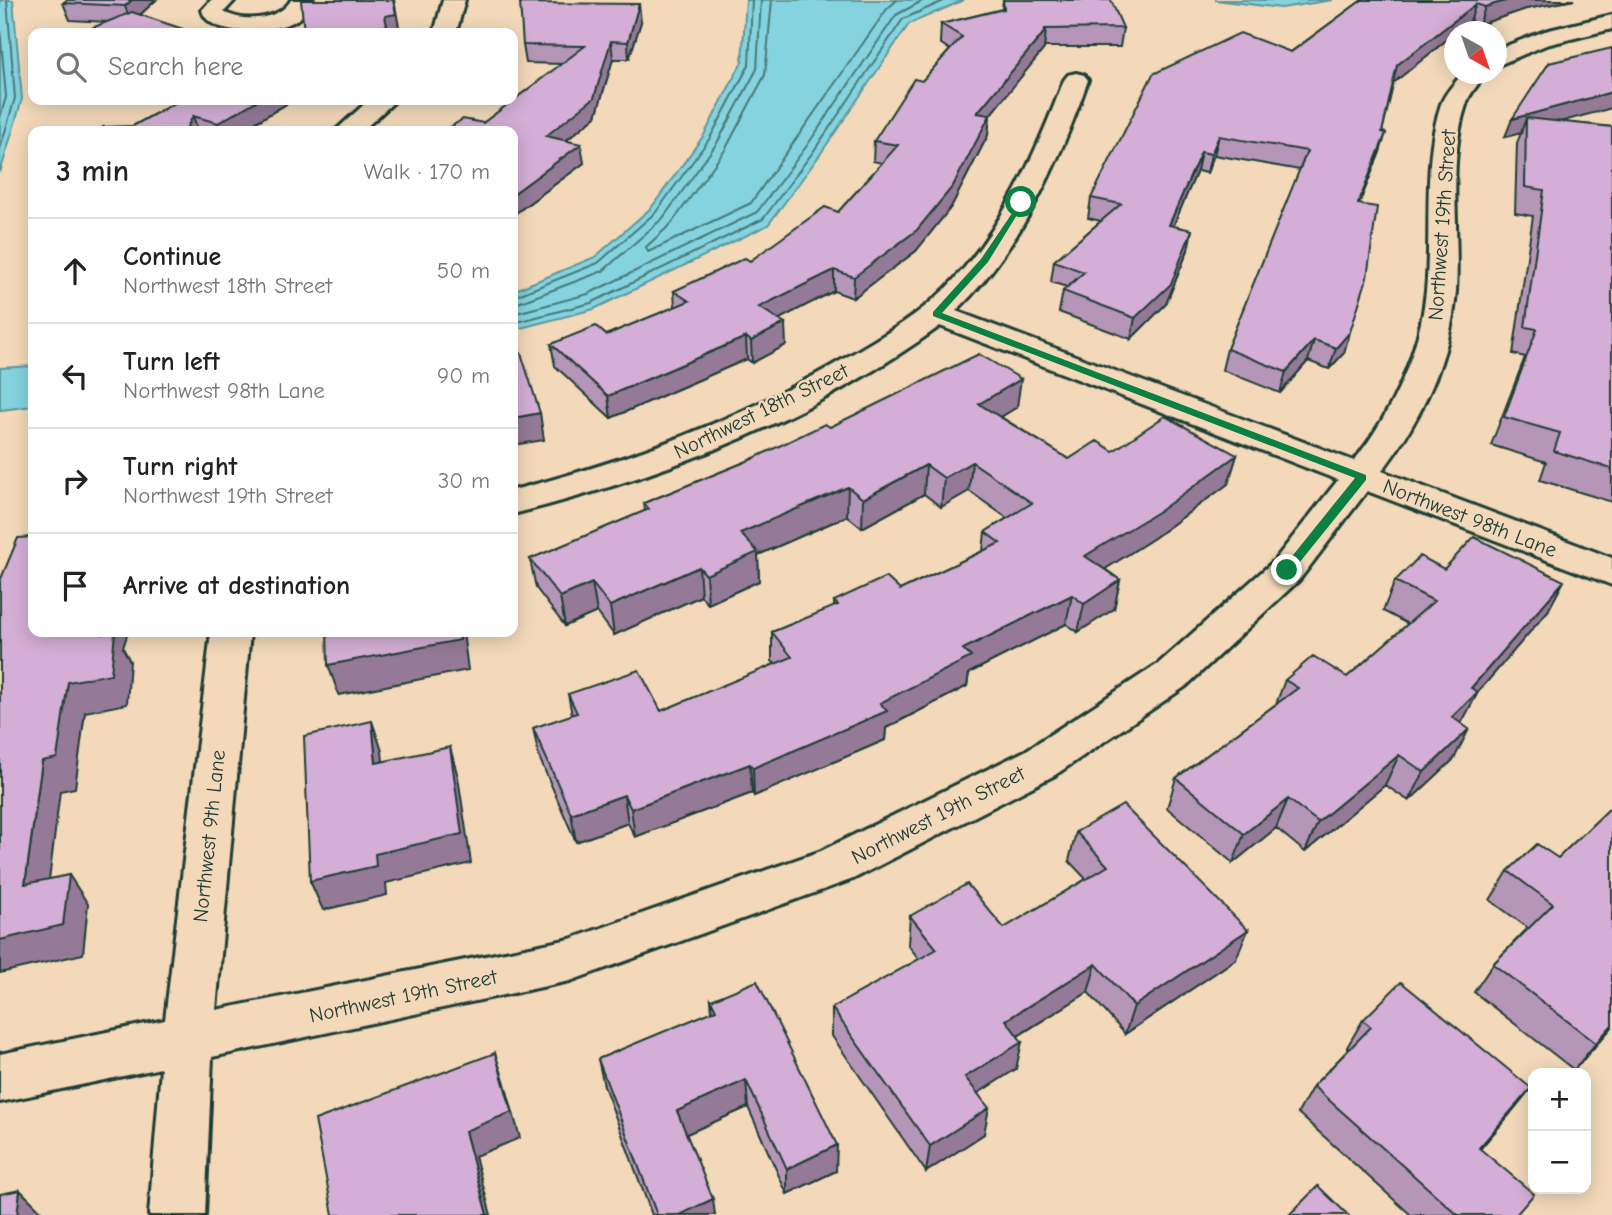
<!DOCTYPE html>
<meta charset="utf-8">
<style>
body{margin:0;font-family:"Comic Neue",sans-serif;background:#f2f2f2;color:#222}
.controls{position:absolute;right:21px;bottom:21px;display:grid;overflow:hidden;border-radius:14px;box-shadow:0 4px 18px #0003}
.controls button{width:63px;height:63px;display:grid;place-items:center;padding:0;border:0;border-bottom:2px solid #e0e0e0;background:#fff;color:#222;font:35px sans-serif}
.compass{position:absolute;left:1444px;top:21px;width:63px;height:63px;border-radius:50%;background:#fff;box-shadow:0 4px 18px #0003;rotate:140deg}
.stop{position:absolute;width:21px;height:21px;margin:-16px;border:5px solid #0b8043;border-radius:50%;background:#fff}
.stop.end{background:#0b8043;border-color:#fff;box-shadow:0 2px 7px #0008}
.list{margin:0;padding:0;list-style:none}
h2{display:flex;justify-content:space-between;align-items:center;height:91px;margin:0;padding:0 28px;font-size:30px}
h2 small{font-size:23px;font-weight:400;color:#767676}
.list li{display:grid;grid-template-columns:46px 1fr auto;gap:21px;align-items:center;box-sizing:border-box;height:105px;padding:0 28px;border-top:2px solid #e0e0e0}
.list b{display:block;font-size:26px;white-space:nowrap}
.list p{margin:0;font-size:23px;white-space:nowrap;color:#767676}
.list em{font-size:23px;font-style:normal;color:#767676}
.icon{flex:none;width:38px;height:38px;fill:none;stroke:currentColor;stroke-width:2;stroke-linecap:round;stroke-linejoin:round}
.map{position:relative;flex:none;width:1612px;height:1215px;overflow:hidden}
.search{position:absolute;background:#fff;box-shadow:0 4px 18px #0003;left:28px;top:28px;width:490px;height:77px;display:flex;align-items:center;gap:18px;box-sizing:border-box;padding:0 24px;border-radius:14px;color:#767676;font-size:26px}
.panel{position:absolute;background:#fff;box-shadow:0 4px 18px #0003;left:28px;top:126px;width:490px;height:511px;border-radius:14px}
.map>svg:first-child{display:block}
.water{fill:#84d3df;stroke:#5c979b;stroke-width:2}
.lines{fill:none;stroke-linecap:round;stroke-linejoin:round}
.shore{stroke:#477978;stroke-width:2}
.minor-casing{stroke:#1f3d34;stroke-width:6}
.minor{fill:#f3d9ba;fill-rule:evenodd}
.wall{fill:#b696b8;stroke:#1f3d34;stroke-width:2}
.shaded-wall{fill:#947a96;stroke:#1f3d34;stroke-width:2}
.building{fill:#d4aed6;stroke:#1f3d34;stroke-width:2}
.route{fill:#0b8043}
.labels{text-anchor:middle;stroke-width:5;stroke-linejoin:round;paint-order:stroke}
.street-label{font-size:21px;fill:#1f3d34;stroke:#f3d9ba}
</style>
<div class="map">
<svg width="1612" height="1215" viewBox="0 0 1612 1215">
<rect width="100%" height="100%" fill="#f3d9ba"/>
<filter id="ink" filterUnits="userSpaceOnUse"><feTurbulence type="fractalNoise" baseFrequency=".0143" numOctaves="2"/><feDisplacementMap in="SourceGraphic" scale="14" xChannelSelector="R" yChannelSelector="G"/><feConvolveMatrix kernelMatrix="1 2 1 2 8 2 1 2 1" color-interpolation-filters="sRGB"/></filter>
<g filter="url(#ink)">
<!-- water -->
<path class="water" d="M0,0h13l9,99 -22,74z
M746,0h218l-55,24 -90,132 -51,69 -174,84 -81,21v-39l82,-34 56,-49 53,-73 38,-73z
M1215,0h118l-52,8z
M33,366v40l-33,4v-42z"/>
<g class="lines">
<!-- shore -->
<path class="shore" d="M772,0l-7,75 -40,75 -54,74 -25,23 2,5 103,-49 136,-194 10,-9
M0,28l6,69 -6,21
M0,149l15,-51 -8,-98
M513,297l85,-34 58,-51 54,-74 39,-73 3,-65
M513,305l90,-34 60,-53 54,-75 40,-74 4,-69
M513,314l75,-20 169,-82 49,-65 90,-132 28,-15
M513,323l78,-20 172,-84 50,-67 90,-133 43,-19"/>
<!-- minor casing -->
<g class="minor-casing">
<path id="minor" d="M211,0h24l-11,12c19,11 56,8 67,-12h22c-5,9 -9,16 -18,21 -21,11 -86,18 -93,-11z
M443,0h22l-9,33h-22z
M1612,15v14l-66,16 -50,21v-16l49,-19z
M1076,73l8,2 4,5c-29,83 -68,169 -132,231l398,150c38,-48 66,-109 72,-170 6,-59 -4,-131 15,-187 4,-11 14,-21 21,-30h23c-5,9 -16,19 -19,31 -19,55 -6,127 -10,186 -5,66 -35,129 -74,180l230,87v27l-245,-94 -67,88 -114,107 -131,89 -202,104 -283,102 -358,76 -7,158h-56l12,-147 -161,34v-48l165,-34 46,-388h39l-34,378 354,-71 251,-88 204,-100 133,-87 116,-103 64,-81 -398,-154c-126,92 -277,151 -427,188v-24c119,-30 233,-73 339,-136 34,-20 67,-39 95,-67 55,-56 89,-134 117,-207l4,-5z
M369,100h27l-34,31h-27z"/>
</g>
<!-- minor -->
<use href="#minor" class="minor"/>
</g>
<!-- wall -->
<path class="wall" d="M67,0h89l-16,15 -32,7 -38,-2 -7,-17z
M1003,0l120,28 -3,19h-76l-54,68 -2,20 -37,72 -35,44 -63,47 -19,-7 -55,28 7,26 -34,18 -5,-4 -136,59 -56,-52 -4,-22 55,-9 69,-28 -1,-16 76,-30 88,-49 44,-49 -9,-2 1,-20 48,-60 28,-31 -10,-7 1,-19 61,-15z
M1362,0h212l-48,9 -47,16 -9,-4 -76,61 -12,50 -2,20 -21,52 -15,149 -15,16 -21,-8 -28,32 -58,-23 5,-21 73,-179 -86,-15 -7,18 -10,-2 -24,55 15,24 -22,54 -35,35 -72,-27 4,-21 4,-4 -16,-5 3,-21 47,-40 -13,-3 3,-20z
M641,22l-12,37h-16l-17,57 -30,25 18,22 -71,52v-84l-30,-8 79,-59 -36,-1 -3,-18z
M1549,63l12,59 51,5v375l-72,-22 6,-18 -55,-17 34,-88 -12,-3 20,-138 -18,-3 2,-70 4,-10 -16,4z
M180,100h107l1,3 -47,28h-140l32,-5z
M1017,407l-16,10 68,42 44,-8 124,4 -9,29 -74,54 -49,31 15,11 -6,29 -36,23 -12,-8 -97,49 -2,13 -81,42 -1,12 -131,56 -2,-3 -117,44 -7,-14 -52,19 -37,-85 -6,-29 39,-13 -4,-21 93,17 114,-47 -3,-3v-29l62,-25v-6l66,-11 83,-39 2,-19 22,-14 -38,-27 -28,16 -17,-13 -62,34 -15,-12 -89,39 1,26 -51,23 -7,-8 -87,39 -17,-23 -32,14 -29,-38 -6,-29 115,-48 -1,-8 106,-43 80,-33z
M1395,581l153,30 -70,81 -17,31 -7,36 -45,42 -24,-16 -80,67 -29,-24 -43,35 -66,-55 9,-30 100,-74 9,-24 62,-3 61,-53 -25,-13z
M1612,806v221l-38,43 -100,-78 19,-28 35,-36 -38,-28 18,-29 50,-13z
M1076,832l160,127 -111,75 -37,-42 -70,44 -2,33 -38,24 6,41 -58,38 -94,-136v-28l87,-49 -11,-14 2,-29 94,12 82,-49 -17,-18z
M711,1000l125,171 -49,23 -39,-87 -62,27 29,81h-63l-48,-129 -6,-27 114,-47z
M1363,1020l147,94 -30,35 36,66h-105l-113,-102 15,-27 36,-37 -2,-2z"/>
<!-- shaded-wall -->
<path class="shaded-wall" d="M132,0h24l-25,23 -6,-17z
M394,0l6,32 -11,1h-63l59,-17z
M1508,0h66l-48,9 -47,16 6,-18z
M639,4l2,18 -12,37 -1,-17z
M1476,4l-6,17 -13,11h-3v2l-62,50 5,-19z
M1046,30l-2,19 -54,66 -2,20 -37,72 -35,44 -63,47 1,-21 123,-164z
M611,41l2,18 -17,57 -48,39 -2,-19z
M1612,92v16l-86,23v-13l-5,15 -16,4 7,-18z
M258,100h29l1,3 -47,28h-20l-3,-8z
M193,116l5,15h-13z
M1386,133l-6,19 -29,72 7,-20z
M1219,136l-5,19 -7,18 4,-19z
M581,144l3,19 -71,52v-21z
M1201,152l-4,19 -32,74 4,-20z
M1192,230l-4,20 -22,54 -35,35 4,-21z
M834,270v21l-74,38 -1,-22z
M785,323l1,22 -34,18 -1,-22z
M1350,332l-6,21 -15,16 7,-21z
M746,337l1,22 -136,59 -3,-22z
M1314,340l-6,21 -28,32 6,-21z
M1021,379l-4,28 -41,25 3,-28z
M540,413l4,27 -31,5v-27z
M1237,455l-9,29 -74,54 -74,47 5,-29z
M972,462l-3,29 -28,16 3,-29z
M926,465l-2,29 -62,34 1,-29z
M848,487l-1,29 -89,39 1,26 -51,23 -2,-29 34,-42z
M699,567l2,29 -87,39 -4,-29z
M1120,580l-6,29 -36,23 6,-28z
M1564,581l-16,30 -70,81 -16,30 -25,25 15,-30 19,-29z
M592,583l5,29 -32,14 -5,-29z
M1072,595l-6,29 -97,49 -2,13 -81,42 -1,12 -131,56 -1,-28 127,-65 83,-54z
M104,632h24l-5,16 7,13 -3,43 -42,8 -10,76 -15,3 -15,122 -20,-29 17,-123 26,-79z
M459,632h4l5,38 -129,25 -11,-30z
M372,721l10,30 4,42 -10,-30z
M1469,729l-15,30 -45,42 15,-29z
M450,747l8,30 13,86 -85,20 1,12 -64,15 -13,-29 65,-27z
M1399,755l-14,30 -80,67 13,-30z
M750,764l2,29 -117,44 -4,-28z
M624,795l4,28 -52,19 -5,-28z
M1288,799l-12,29 -43,35 11,-29z
M69,875l19,29 -5,50 -83,19v-33z
M1248,930l-12,29 -111,75 9,-28z
M1096,964l-8,28 -88,55 6,-27z
M1612,1025v2l-38,43 22,-27z
M1022,1042l-6,27 -55,35 4,-27z
M495,1053l9,27 16,58 -45,18 16,59h-4l-22,-84z
M746,1080l2,27 -68,30 -3,-26z
M1531,1088l-21,26 -51,59 20,-25z
M989,1108l-5,26 -58,38 4,-26z
M837,1145l-1,26 -49,23v-25z
M20,1190l24,24v1h-27z
M713,1199l2,16h-36z"/>
<!-- building -->
<path class="building" d="M67,0h65l-7,6 -62,-3z
M301,0h92l3,14 -11,2 2,10 -61,7h-22z
M1003,0h108l12,28 -79,1 2,1 -69,83 13,2 -37,71 -36,44 -63,47 -20,-7 -75,37 26,16 -34,18 -5,-4 -138,59 -57,-52 45,-18 10,9 83,-34 -15,-10 71,-33 5,3 75,-54 13,5 60,-67 -24,-4 40,-62 8,2 40,-44 -21,-13 63,-15z
M1362,0h146l-23,7 -9,-3 -79,61 -15,67 4,1 -28,71 19,3 -10,71 -17,54 -14,16 -22,-8 -28,32 -59,-23 80,-198 -88,-15 -8,18 -10,-2 -32,73 23,5 -21,54 -36,34 -72,-27 21,-19 -30,-11 67,-57 -30,-6 62,-124 87,-41 51,19z
M520,3l119,1 -11,38 -17,-1 -17,57 -48,38 35,8 -68,50v-63h-69l19,-12 20,4 102,-77 -62,-1z
M132,12l63,21h-116z
M1612,48v44l-100,27 37,-56z
M180,100h78l-40,23 -25,-7 -8,15h-84l2,-4 30,-1z
M1526,118l86,9v342l-58,-18 6,-18 -56,-16 33,-88 -12,-2 19,-137 -19,-3z
M521,353l19,60 -27,5v-64z
M979,354l42,25 -42,25 90,55 28,-18 16,10 52,-35 72,39 -76,55 -76,46 35,24 -36,24 -12,-9 -109,54 8,8 -91,46 7,8 -134,57 -3,-4 -119,45 -7,-14 -53,19 -38,-86 44,-15 -9,-19 71,-24 22,41 131,-54 -20,-25 66,-27 -4,-4 52,-24 14,13 100,-47 -15,-11 47,-29 -60,-41 -28,16 -18,-13 -63,34 -15,-12 -108,46 18,19 -52,23 -7,-8 -89,39 -18,-23 -32,14 -30,-38 119,-50 -5,-6 106,-43 75,-36 5,3z
M33,537v95h71l-1,2 12,-2 -4,42 -43,8 -11,76 -15,3 -17,123 44,-9 -6,50 -63,15v-359l18,-43z
M1474,537l90,44 -93,107 7,4 -26,25 17,12 -45,43 -25,-17 -81,67 -30,-23 -44,35 -68,-56 122,-90 -13,-8 28,-24 34,21 87,-76 -39,-20 25,-25 24,13z
M327,632h132l1,8 -132,25z
M372,721l4,42 74,-16 12,87 -87,20 1,12 -66,15 -6,-145z
M1123,805l125,125 -114,76 -38,-42 -90,56 16,22 -57,35 24,31 -59,38 -98,-138 105,-59 -27,-33 57,-32 37,44 104,-62 -32,-34z
M1612,806v219l-16,18 -103,-79 60,-60 -45,-33 29,-27 21,14z
M757,981l80,164 -50,24 -41,-89 -69,31 36,88 -34,16h-22l-59,-156 118,-49 -5,-10z
M1401,982l130,106 -52,60 55,46 -18,21h-58l-145,-129 58,-59 -8,-7z
M495,1053l17,59 -47,19 22,84h-154l-18,-95z
M1318,1186l30,29h-59z
M20,1190l-3,25h-17v-21z"/>
</g>
<!-- route -->
<path class="route" d="M1021,200l4,2 -37,60 -46,51 424,162v5l-75,93 -10,-3 74,-92 -422,-162v-4l48,-53z"/>
<g class="labels">
<!-- street labels -->
<g class="street-label">
<text transform="translate(1442 225) rotate(-86)" y="7">Northwest 19th Street</text>
<text transform="translate(761 411) rotate(-26)" y="7">Northwest 18th Street</text>
<text transform="translate(1470 518) rotate(21)" y="7">Northwest 98th Lane</text>
<text transform="translate(938 815) rotate(-27)" y="7">Northwest 19th Street</text>
<text transform="translate(209 836) rotate(-84)" y="7">Northwest 9th Lane</text>
<text transform="translate(403 996) rotate(-12)" y="7">Northwest 19th Street</text>
</g>
</g>
</svg>
<div class="controls">
<button>+</button>
<button>−</button>
</div>
<svg class="compass" viewBox="-18 -18 36 36"><path d="M0-13l5 13h-10z" fill="#e53935"/><path d="M0 13l5-13h-10z" fill="#767676"/></svg>
<div class="stop" style="left:1021px;top:202px"></div>
<div class="stop end" style="left:1287px;top:570px"></div>
<div class="search"><svg class="icon" aria-label="search" viewBox="0 0 24 24"><circle cx="10" cy="10" r="6"/><path d="M15 15l6 6"/></svg>Search here</div>
<section class="panel">
<h2>3 min<small>Walk · 170 m</small></h2>
<ul class="list">
<li><svg class="icon" aria-label="ahead" viewBox="0 0 24 24"><path d="M12 20V5M6 11l6-6 6 6"/></svg><div><b>Continue</b><p>Northwest 18th Street</p></div><em>50 m</em></li>
<li><svg class="icon" aria-label="left" viewBox="0 0 24 24"><path d="M17 20v-9H6M10 6l-5 5 5 5"/></svg><div><b>Turn left</b><p>Northwest 98th Lane</p></div><em>90 m</em></li>
<li><svg class="icon" aria-label="right" viewBox="0 0 24 24"><path d="M7 20v-9h11M14 6l5 5-5 5"/></svg><div><b>Turn right</b><p>Northwest 19th Street</p></div><em>30 m</em></li>
<li><svg class="icon" aria-label="arrive" viewBox="0 0 24 24"><path d="M6 21V4h12l-3 4 3 4H6"/></svg><div><b>Arrive at destination</b></div></li>
</ul>
</section>
</div>
